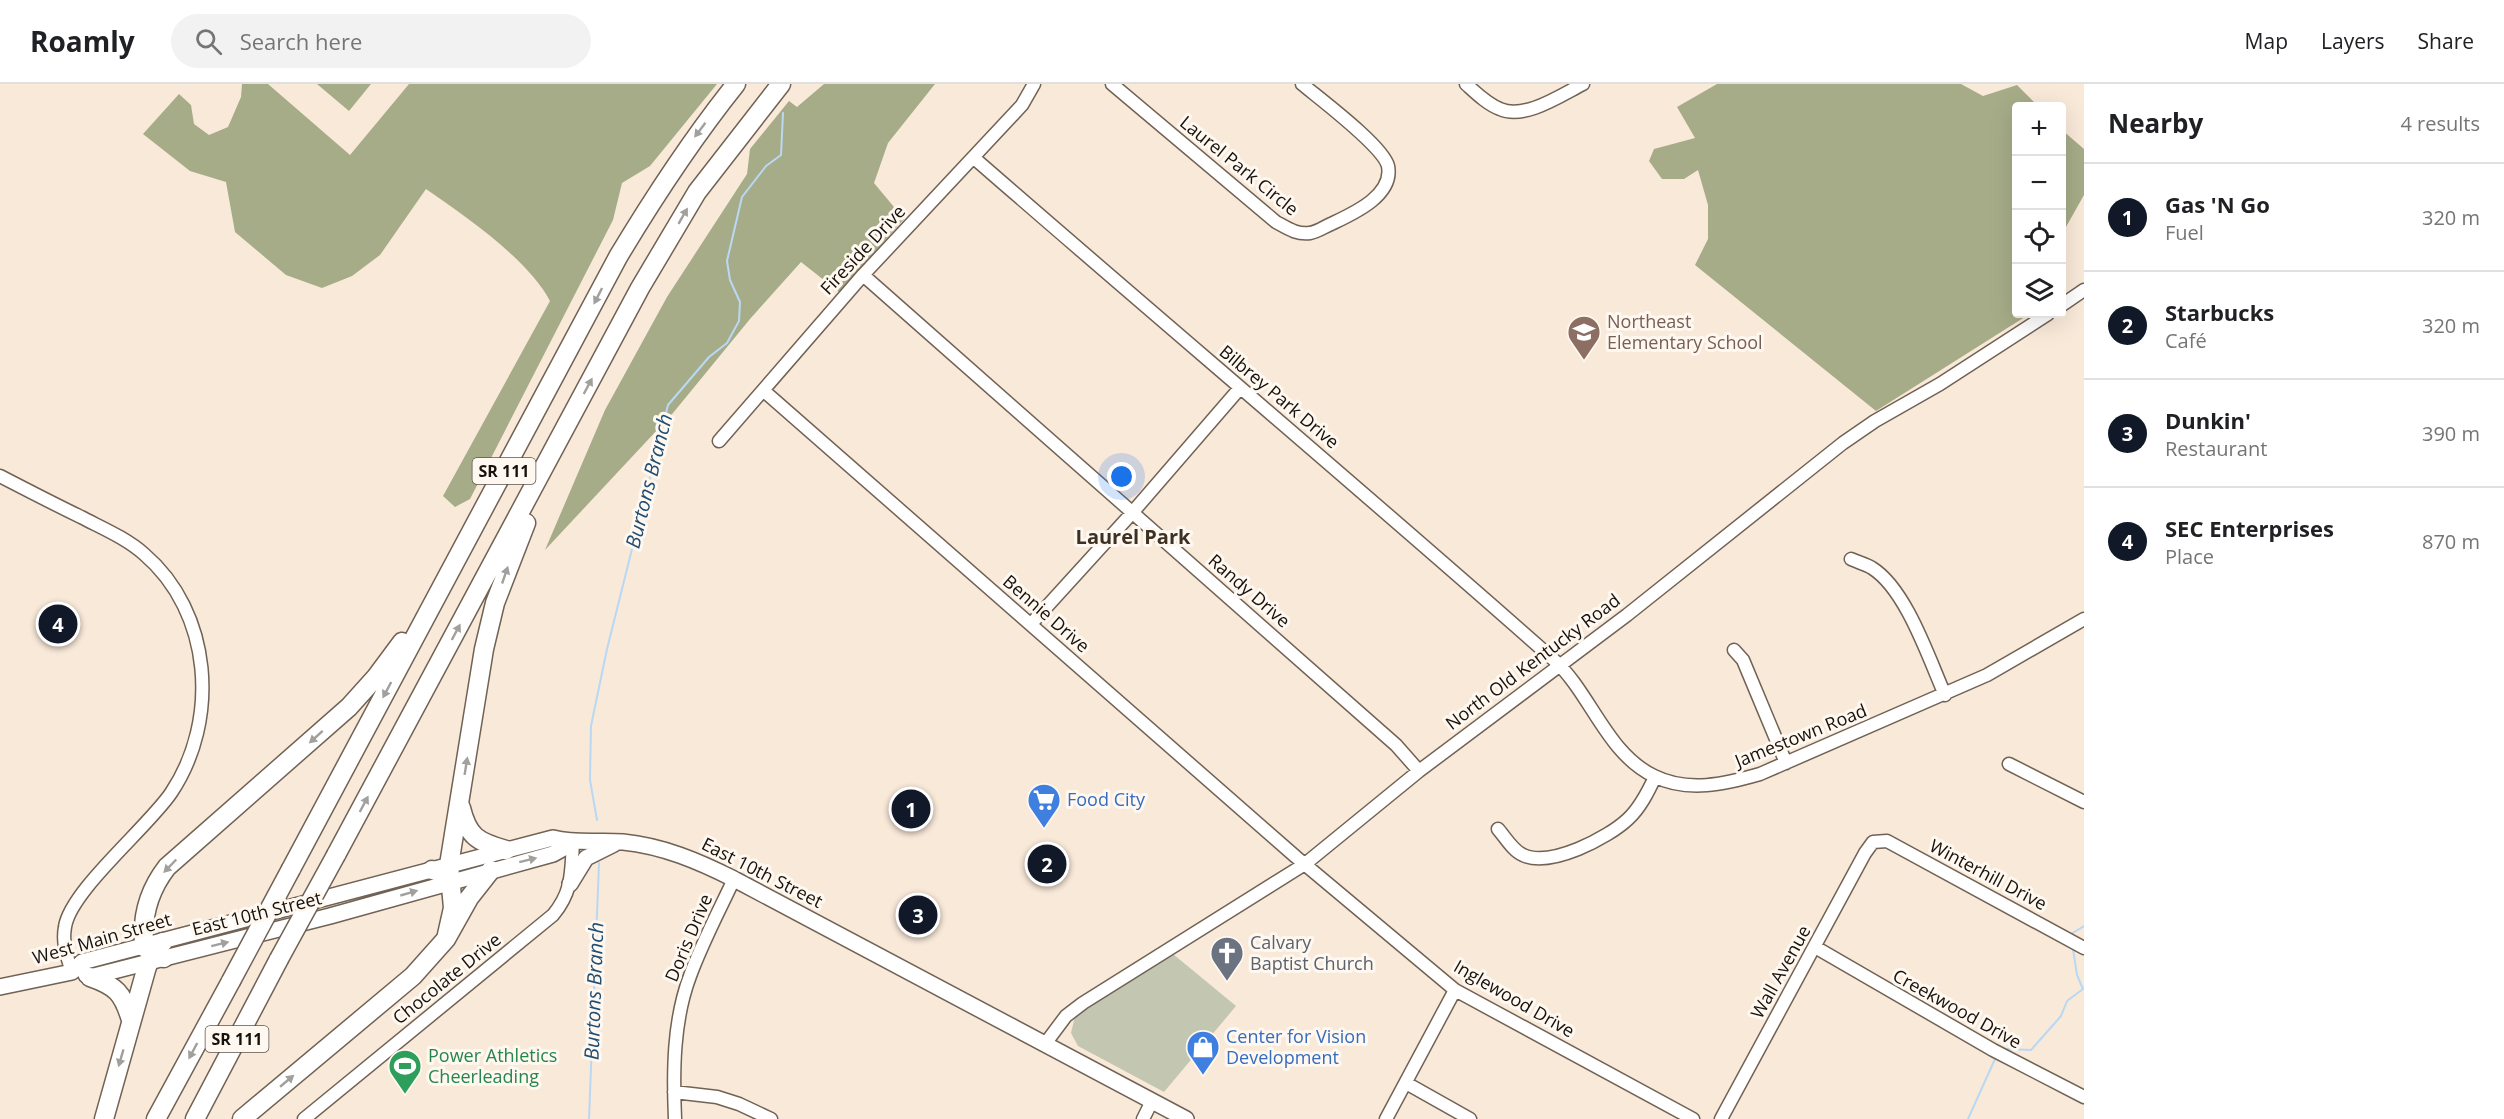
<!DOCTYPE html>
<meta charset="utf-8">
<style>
body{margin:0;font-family:"Open Sans",sans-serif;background:#f2f2f2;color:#202124}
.controls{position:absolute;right:18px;top:18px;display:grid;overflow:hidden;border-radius:6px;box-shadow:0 6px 24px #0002}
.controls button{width:54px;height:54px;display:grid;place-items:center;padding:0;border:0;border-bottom:2px solid #e0e0e0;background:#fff;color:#202124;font:30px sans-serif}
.you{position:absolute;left:1122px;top:393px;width:21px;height:21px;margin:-15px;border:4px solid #fff;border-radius:50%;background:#1a73e8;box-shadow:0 0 0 9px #1a73e833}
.badge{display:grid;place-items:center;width:39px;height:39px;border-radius:50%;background:#111827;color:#fff;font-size:20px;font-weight:700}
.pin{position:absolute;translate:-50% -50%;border:3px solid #fff;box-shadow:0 2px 6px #0006}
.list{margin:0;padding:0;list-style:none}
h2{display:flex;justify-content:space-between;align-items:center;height:78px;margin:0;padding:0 24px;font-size:26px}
h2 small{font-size:20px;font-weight:400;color:#757577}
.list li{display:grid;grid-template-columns:39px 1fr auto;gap:18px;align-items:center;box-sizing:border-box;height:108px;padding:0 24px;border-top:2px solid #e0e0e0}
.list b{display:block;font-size:22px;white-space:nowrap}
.list p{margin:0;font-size:20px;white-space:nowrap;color:#757577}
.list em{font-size:20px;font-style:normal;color:#757577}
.icon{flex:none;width:33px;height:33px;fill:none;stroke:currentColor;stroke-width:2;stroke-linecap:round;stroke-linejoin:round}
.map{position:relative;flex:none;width:2084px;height:1035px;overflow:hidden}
header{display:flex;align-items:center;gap:36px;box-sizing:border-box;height:84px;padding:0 30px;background:#fff;border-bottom:2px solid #e0e0e0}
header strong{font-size:28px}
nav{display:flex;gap:33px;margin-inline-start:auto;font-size:21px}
.search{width:420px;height:54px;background:#f2f2f2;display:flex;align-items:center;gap:15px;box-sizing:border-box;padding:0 21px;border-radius:33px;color:#757577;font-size:22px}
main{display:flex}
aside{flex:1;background:#fff}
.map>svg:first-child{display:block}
.green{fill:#c3c7b1}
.forest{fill:#a6ac88}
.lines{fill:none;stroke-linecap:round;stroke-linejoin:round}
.stream{stroke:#b9d8f4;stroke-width:2}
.minor-casing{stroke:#706254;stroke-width:15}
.major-casing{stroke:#706254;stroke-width:18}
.highway-casing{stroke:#706254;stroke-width:21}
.minor{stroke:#fff;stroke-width:12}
.major{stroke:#fff;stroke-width:15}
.highway{stroke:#fff;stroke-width:18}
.highway-bridge-casing{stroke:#706254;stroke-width:21;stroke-linecap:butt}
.highway-bridge{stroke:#fff;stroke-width:18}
.oneway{fill:#a2a09d}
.labels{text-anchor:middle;stroke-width:6;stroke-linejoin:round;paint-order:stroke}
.shield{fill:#fef8f1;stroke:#5c5650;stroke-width:1.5}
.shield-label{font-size:16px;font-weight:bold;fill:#16110b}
.street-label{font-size:18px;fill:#16110b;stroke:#fef8f1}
.education-label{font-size:18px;fill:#785e54;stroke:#fef8f1;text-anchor:start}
.shop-label{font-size:18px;fill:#366cbe;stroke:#fef8f1;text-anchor:start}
.worship-label{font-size:18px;fill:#5b616d;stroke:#fef8f1;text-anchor:start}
.leisure-label{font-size:18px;fill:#27864d;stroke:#fef8f1;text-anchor:start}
.water-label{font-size:20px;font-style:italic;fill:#1f4d73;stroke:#fef8f1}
.neighbourhood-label{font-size:20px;font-weight:bold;fill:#3d3124;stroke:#fef8f1}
</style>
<header>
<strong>Roamly</strong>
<div class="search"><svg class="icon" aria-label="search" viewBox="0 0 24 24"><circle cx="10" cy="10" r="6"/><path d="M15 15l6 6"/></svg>Search here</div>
<nav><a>Map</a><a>Layers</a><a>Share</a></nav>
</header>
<main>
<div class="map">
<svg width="2084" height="1035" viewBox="0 0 2084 1035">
<rect width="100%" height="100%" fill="#f9e9d9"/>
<!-- green -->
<path class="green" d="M1173,870l63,52 -72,86 -86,-46 -7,-13 4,-17 9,-6z"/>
<!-- forest -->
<path class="forest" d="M242,0h26l82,71 59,-71h308l-67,82 -28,17 -9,37 -143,279 -15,8 -12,-11 107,-195c-22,-42 -85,-85 -124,-112l-46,66 -28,21 -30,12 -36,-13 -51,-43 -9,-50 -36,-11 -47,-37 36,-40 12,11 3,19 15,11 19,-8 13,-30z
M317,0h54l-22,27z
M824,0h111l-47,59 -14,40 30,36 -65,73 -38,-30 -51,57 -77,94 -128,137 60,-140 62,-113 80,-123 3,-25 39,-48 8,6z
M1717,0h244l22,12 34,-11 21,21h-22v208l12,1 -152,96 -181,-146 13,-26v-34l-10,-35 -14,9h-22l-13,-18 5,-12 41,-11 -18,-31z
M2062,46l22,19v46l-22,39z"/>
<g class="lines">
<!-- stream -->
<path class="stream" d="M597,736l-7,-40 1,-54 16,-77 61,-244 41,-48 18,-14 12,-22 1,-19 -10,-22 -3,-19 15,-64 24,-31 15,-11 2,-42
M2071,850l13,-8
M2006,965l25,1 30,-34 6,-15 16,-12 -6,-14 -4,-26
M589,1035l10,-256
M1968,1035l27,-60"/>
<!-- minor casing -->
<g class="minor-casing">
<path id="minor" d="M1112,0l164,138c11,6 21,13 34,11 7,-1 14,-6 21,-9 21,-10 63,-28 57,-58 -5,-20 -68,-67 -86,-82
M1466,0c10,9 21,20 34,25 25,11 61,-14 83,-25
M974,74c193,168 388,332 579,501 38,34 53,94 101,117 34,17 71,8 106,-2l227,-99 97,-56
M863,191l533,470 23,26
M2062,221l22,-15
M764,307l532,466 159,133 238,129
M719,357l144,-166 159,-170 12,-21
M0,392c27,14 54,28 81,41 21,11 45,21 63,37 68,58 76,166 27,239 -23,34 -101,98 -106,134 -3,16 2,30 7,45
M1851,475c6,3 15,5 21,9 34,21 57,91 73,127
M1031,540l101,-111 108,-125
M1734,566l9,10 43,103
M2009,680l75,38
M1498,745c7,8 15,22 25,26 27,13 85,-17 105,-36 12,-11 20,-27 27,-42
M1815,863l178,103 91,47
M1045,960l21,-28 17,-13 222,-139 114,-93 208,-156 216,-172 32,-22 65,-37 108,-70
M1406,999l64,36
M674,1008l43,5 22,7 32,15
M304,1035l249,-204c20,-24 18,-43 20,-72
M675,1035c-2,-47 -2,-98 15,-143 12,-33 29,-65 44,-97
M1143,1035l9,-18
M1386,1035l69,-129
M1721,1035l144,-266 8,-11 14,-1 197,107"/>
</g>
<!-- major casing -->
<g class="major-casing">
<path id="major" d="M570,800l16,-26 28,-14
M86,891l4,2 240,-61 223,-62 20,-11
M0,903l72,-15 10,-10 471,-124c24,6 46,2 70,4 40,4 75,19 111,37l452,240"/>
</g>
<!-- highway casing -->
<g class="highway-casing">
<path id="highway" d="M461,724c7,29 17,34 45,42
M336,771l304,-567 57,-96 84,-108
M291,785l327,-612c36,-60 74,-118 118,-173
M432,786l10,3 10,8
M446,855l7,-31 -4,-43 35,-216 11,-46 31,-80
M164,874l-20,-11v-5c-2,-27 6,-53 23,-75l182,-160 27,-30 26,-35
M90,893c26,9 33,16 41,43
M104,1035l42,-149 4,-12 13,-16
M156,1035l75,-138
M195,1035l84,-160
M242,1035l171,-143 33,-37 23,-41 22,-28"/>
</g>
<!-- minor -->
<use href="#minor" class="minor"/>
<!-- major -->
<use href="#major" class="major"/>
<!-- highway -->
<use href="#highway" class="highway"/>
<!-- highway-bridge casing -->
<g class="highway-bridge-casing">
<path id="highway-bridge" d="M279,875l57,-104
M231,897l60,-112"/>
</g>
<!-- highway-bridge -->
<use href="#highway-bridge" class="highway-bridge"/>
</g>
<!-- one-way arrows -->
<defs><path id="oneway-solid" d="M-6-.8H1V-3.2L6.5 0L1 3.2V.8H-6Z" transform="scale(1.5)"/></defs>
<g class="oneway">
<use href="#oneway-solid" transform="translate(700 46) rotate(127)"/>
<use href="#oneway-solid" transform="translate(683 132) rotate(-60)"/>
<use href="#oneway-solid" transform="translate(598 212) rotate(117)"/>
<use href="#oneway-solid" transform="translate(588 302) rotate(-62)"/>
<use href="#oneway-solid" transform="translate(505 491) rotate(-71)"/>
<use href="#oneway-solid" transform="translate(456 548) rotate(-62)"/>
<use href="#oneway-solid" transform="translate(387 606) rotate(118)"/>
<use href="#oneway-solid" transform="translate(316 653) rotate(138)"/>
<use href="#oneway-solid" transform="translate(466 682) rotate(-81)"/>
<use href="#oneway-solid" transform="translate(364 720) rotate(-62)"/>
<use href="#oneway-solid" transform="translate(528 776) rotate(-14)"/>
<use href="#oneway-solid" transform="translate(170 782) rotate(134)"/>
<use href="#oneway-solid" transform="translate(409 809) rotate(-16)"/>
<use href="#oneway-solid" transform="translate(220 860) rotate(-14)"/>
<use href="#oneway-solid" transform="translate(193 967) rotate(118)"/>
<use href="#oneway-solid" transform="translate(121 974) rotate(106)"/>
<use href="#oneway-solid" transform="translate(287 997) rotate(-40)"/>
</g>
<!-- icons -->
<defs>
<g id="school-pin" transform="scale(1.725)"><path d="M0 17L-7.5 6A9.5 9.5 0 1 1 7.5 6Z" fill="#8d6e63" stroke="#fef8f1"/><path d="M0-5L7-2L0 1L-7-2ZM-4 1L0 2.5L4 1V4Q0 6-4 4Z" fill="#fff"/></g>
<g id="supermarket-pin" transform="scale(1.725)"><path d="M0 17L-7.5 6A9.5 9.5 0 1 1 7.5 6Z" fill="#3f7fe0" stroke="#fef8f1"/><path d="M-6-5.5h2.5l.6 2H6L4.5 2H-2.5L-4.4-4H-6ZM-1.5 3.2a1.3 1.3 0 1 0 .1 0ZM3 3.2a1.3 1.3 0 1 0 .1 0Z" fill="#fff"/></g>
<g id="church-pin" transform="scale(1.725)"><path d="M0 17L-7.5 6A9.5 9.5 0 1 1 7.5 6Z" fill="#6b7280" stroke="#fef8f1"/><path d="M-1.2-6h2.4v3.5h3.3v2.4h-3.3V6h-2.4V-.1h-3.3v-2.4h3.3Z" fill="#fff"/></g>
<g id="shop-pin" transform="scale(1.725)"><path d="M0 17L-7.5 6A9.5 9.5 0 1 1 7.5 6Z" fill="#3f7fe0" stroke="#fef8f1"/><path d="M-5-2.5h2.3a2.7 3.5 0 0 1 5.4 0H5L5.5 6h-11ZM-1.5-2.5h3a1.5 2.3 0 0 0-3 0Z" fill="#fff"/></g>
<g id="stadium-pin" transform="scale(1.725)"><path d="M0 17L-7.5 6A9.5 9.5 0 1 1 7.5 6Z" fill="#2e9e5b" stroke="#fef8f1"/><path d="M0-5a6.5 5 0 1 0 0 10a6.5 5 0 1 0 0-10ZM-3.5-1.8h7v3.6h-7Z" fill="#fff"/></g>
</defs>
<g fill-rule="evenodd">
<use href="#school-pin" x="1584" y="248"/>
<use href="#supermarket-pin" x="1044" y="716"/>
<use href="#church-pin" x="1227" y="869"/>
<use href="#shop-pin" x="1203" y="963"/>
<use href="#stadium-pin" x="405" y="982"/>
</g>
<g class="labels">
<!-- shield labels -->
<g class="shield">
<rect x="472.5" y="374" width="63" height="26" rx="4.5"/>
<rect x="205.5" y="942" width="63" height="26" rx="4.5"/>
</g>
<g class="shield-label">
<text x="504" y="393">SR 111</text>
<text x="237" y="961">SR 111</text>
</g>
<!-- street labels -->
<g class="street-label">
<text transform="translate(1239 82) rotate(39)" y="6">Laurel Park Circle</text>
<text transform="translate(863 166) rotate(-47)" y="6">Fireside Drive</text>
<text transform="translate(1279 313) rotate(40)" y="6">Bilbrey Park Drive</text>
<text transform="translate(1249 507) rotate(41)" y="6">Randy Drive</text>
<text transform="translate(1046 530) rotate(41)" y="6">Bennie Drive</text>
<text transform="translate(1533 578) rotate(-37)" y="6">North Old Kentucky Road</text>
<text transform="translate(1801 652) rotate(-22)" y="6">Jamestown Road</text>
<text transform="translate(762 789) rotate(27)" y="6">East 10th Street</text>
<text transform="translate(1988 791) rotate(28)" y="6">Winterhill Drive</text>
<text transform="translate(257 830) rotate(-14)" y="6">East 10th Street</text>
<text transform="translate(689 854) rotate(-67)" y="6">Doris Drive</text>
<text transform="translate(102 855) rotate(-16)" y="6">West Main Street</text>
<text transform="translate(1781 888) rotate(-61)" y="6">Wall Avenue</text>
<text transform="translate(447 895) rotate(-39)" y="6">Chocolate Drive</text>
<text transform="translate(1514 915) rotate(30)" y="6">Inglewood Drive</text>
<text transform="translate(1957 925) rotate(29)" y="6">Creekwood Drive</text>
</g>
<!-- education labels -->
<g class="education-label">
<text x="1607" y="244">Northeast<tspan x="1607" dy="21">Elementary School</tspan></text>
</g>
<!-- shop labels -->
<g class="shop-label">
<text x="1067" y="722">Food City</text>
<text x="1226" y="959">Center for Vision<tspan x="1226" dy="21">Development</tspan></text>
</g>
<!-- worship labels -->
<g class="worship-label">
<text x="1250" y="865">Calvary<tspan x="1250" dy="21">Baptist Church</tspan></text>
</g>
<!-- leisure labels -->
<g class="leisure-label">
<text x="428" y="978">Power Athletics<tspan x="428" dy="21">Cheerleading</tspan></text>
</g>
<!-- water labels -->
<g class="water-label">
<text transform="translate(649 397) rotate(-76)" y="7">Burtons Branch</text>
<text transform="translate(594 907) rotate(-88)" y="7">Burtons Branch</text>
</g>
<!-- neighbourhood labels -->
<g class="neighbourhood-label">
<text x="1133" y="460">Laurel Park</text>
</g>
</g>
</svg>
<div class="controls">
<button>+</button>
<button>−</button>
<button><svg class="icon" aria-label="locate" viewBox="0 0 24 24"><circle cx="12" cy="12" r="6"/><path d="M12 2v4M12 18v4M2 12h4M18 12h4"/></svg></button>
<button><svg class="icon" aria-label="layers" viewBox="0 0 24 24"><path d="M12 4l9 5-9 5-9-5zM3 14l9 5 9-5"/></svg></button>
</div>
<div class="you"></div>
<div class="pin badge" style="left:911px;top:725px">1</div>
<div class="pin badge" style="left:1047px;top:780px">2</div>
<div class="pin badge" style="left:918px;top:831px">3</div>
<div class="pin badge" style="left:58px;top:540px">4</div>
</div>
<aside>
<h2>Nearby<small>4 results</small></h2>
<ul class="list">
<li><span class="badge">1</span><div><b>Gas 'N Go</b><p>Fuel</p></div><em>320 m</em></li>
<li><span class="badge">2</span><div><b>Starbucks</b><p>Café</p></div><em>320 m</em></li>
<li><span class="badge">3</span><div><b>Dunkin'</b><p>Restaurant</p></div><em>390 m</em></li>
<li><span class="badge">4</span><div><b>SEC Enterprises</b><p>Place</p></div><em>870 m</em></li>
</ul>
</aside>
</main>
